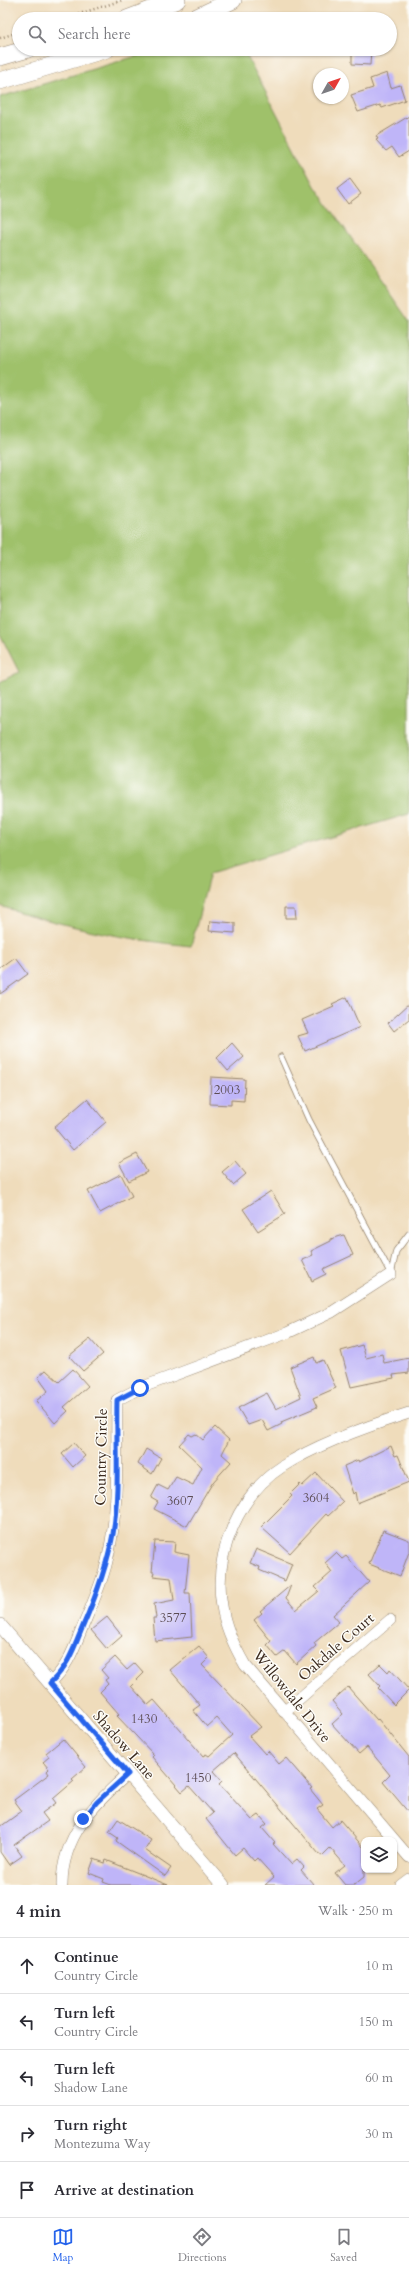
<!DOCTYPE html>
<meta charset="utf-8">
<style>
body{margin:0;font-family:Cardo,serif;background:#f7f7f7;color:#2b2b33}
.controls{position:absolute;right:12px;bottom:12px;display:grid;overflow:hidden;border-radius:8px;box-shadow:0 1px 3px #0004}
.controls button{width:36px;height:36px;display:grid;place-items:center;padding:0;border:0;border-bottom:1px solid #e1e1e2;background:#fff;color:#2b2b33;font:20px sans-serif}
.compass{position:absolute;left:313px;top:68px;width:36px;height:36px;border-radius:50%;background:#fff;box-shadow:0 1px 3px #0004;rotate:50deg}
.stop{position:absolute;width:12px;height:12px;margin:-9px;border:3px solid #2563eb;border-radius:50%;background:#fff}
.stop.end{background:#2563eb;border-color:#fff;box-shadow:0 1px 4px #0008}
.list{margin:0;padding:0;list-style:none}
h2{display:flex;justify-content:space-between;align-items:center;height:52px;margin:0;padding:0 16px;font-size:17px}
h2 small{font-size:13px;font-weight:400;color:#7c7c81}
.list li{display:grid;grid-template-columns:26px 1fr auto;gap:12px;align-items:center;box-sizing:border-box;height:56px;padding:0 16px;border-top:1px solid #e1e1e2}
.list b{display:block;font-size:15px;white-space:nowrap}
.list p{margin:0;font-size:13px;white-space:nowrap;color:#7c7c81}
.list em{font-size:13px;font-style:normal;color:#7c7c81}
.icon{flex:none;width:22px;height:22px;fill:none;stroke:currentColor;stroke-width:2;stroke-linecap:round;stroke-linejoin:round}
.map{position:relative;flex:none;width:409px;height:1885px;overflow:hidden}
.search{position:absolute;background:#fff;box-shadow:0 1px 3px #0004;left:12px;right:12px;top:12px;height:44px;display:flex;align-items:center;gap:10px;box-sizing:border-box;padding:0 14px;border-radius:22px;color:#7c7c81;font-size:15px}
.sheet{height:332px;background:#fff}
nav{display:flex;justify-content:space-around;align-items:center;box-sizing:border-box;height:56px;border-top:1px solid #e1e1e2;background:#fff;font-size:11px;color:#7c7c81}
nav a{display:grid;justify-items:center;gap:2px}
nav .on{color:#2563eb}
.map>svg:first-child{display:block}
.green{fill:#9fc16a;stroke:#6d7644}
.building{fill:#bfb5f8}
.lines{fill:none;stroke-linecap:round;stroke-linejoin:round}
.service-casing{stroke:#95836c;stroke-width:7}
.minor-casing{stroke:#95836c;stroke-width:12}
.tertiary-casing{stroke:#95836c;stroke-width:14}
.primary-casing{stroke:#95836c;stroke-width:18}
.path{stroke:#95836c;stroke-width:2.5;stroke-dasharray:1 3;stroke-linecap:butt}
.service{stroke:#fff;stroke-width:5.5}
.minor{stroke:#fff;stroke-width:11}
.tertiary{stroke:#fff;stroke-width:13}
.primary{stroke:#fff;stroke-width:17}
.route{stroke:#2563eb;stroke-width:5}
.labels{text-anchor:middle;stroke-width:3;stroke-linejoin:round;paint-order:stroke}
.number-label{font-size:13px;fill:#5c4d54}
.street-label{font-size:15px;fill:#3b2a1e;stroke:#fdfcf7}
</style>
<div class="map">
<svg width="409" height="1885" viewBox="0 0 409 1885">
<rect width="100%" height="100%" fill="#fdfcf7"/>
<filter id="ink" filterUnits="userSpaceOnUse"><feTurbulence type="fractalNoise" baseFrequency=".025" numOctaves="2"/><feDisplacementMap in="SourceGraphic" scale="8" xChannelSelector="R" yChannelSelector="G"/><feConvolveMatrix kernelMatrix="1 2 1 2 8 2 1 2 1" color-interpolation-filters="sRGB"/></filter>
<filter id="wash" filterUnits="userSpaceOnUse"><feTurbulence type="fractalNoise" baseFrequency=".012" numOctaves="4" result="noise"/><feDisplacementMap in="SourceGraphic" scale="16" xChannelSelector="R" yChannelSelector="G"/><feGaussianBlur stdDeviation="0.9" result="paint"/><feColorMatrix in="noise" values="0 0 0 0 0 0 0 0 0 0 0 0 0 0 0 0 0 1.4 0 .05"/><feComposite in="paint" operator="in"/></filter>
<g filter="url(#wash)">
<rect width="100%" height="100%" fill="#efdcbb"/>
<!-- green -->
<path class="green" d="M160,49h83l72,137 94,135v493l-199,59 -19,73c-65,-6 -129,-20 -191,-40v-224l19,-10 -19,-38v-537z"/>
<g id="blocks">
<!-- building -->
<path class="building" d="M352,49h19l-1,16 -18,-1z
M387,73l4,15 9,-3 5,15 -23,8 -2,-3 -22,7 -7,-17 22,-7 -3,-9z
M409,116v35l-10,6 -7,-10 -6,4 -10,-11 2,-1 -2,-3z
M350,179l11,15 -13,10 -11,-15z
M286,906h10l1,12h-11z
M210,921l25,2v10l-26,-2z
M16,958l12,16 -28,20v-24z
M347,997l13,30 -55,24 -7,-15 10,-3 -6,-13 32,-14 -2,-2z
M409,1004v15l-15,12 -6,-8z
M232,1043l12,14 -16,14 -11,-13z
M211,1077l34,2 -1,22 -13,-1v5l-21,-1z
M87,1099l19,23 -33,28 -19,-23z
M137,1154l10,18 -18,9 -10,-18z
M235,1161l11,13 -13,11 -11,-13z
M121,1174l11,22 -32,17 -12,-22z
M271,1191l14,23 -27,17 -15,-22z
M344,1235l9,20 -30,14 3,5 -14,7 -10,-21 11,-5 -2,-4 20,-10v-2z
M90,1339l13,15 -20,17 -14,-15z
M362,1345l4,13 16,-4 2,9 25,-5v15l-16,2 1,3 -43,9 -10,-36z
M314,1357l2,6 7,-3 13,28 -23,10 4,9 -36,15 1,2 -14,7 -6,-11 -14,5 -10,-17 29,-15 9,16 25,-12 -11,-30z
M73,1369l15,17 -24,21 4,4 -13,12 -19,-22 12,-10 -10,-14 8,-7 13,12z
M215,1427l14,13 -7,14 9,8 -18,20 -26,44 -33,-17 4,-7 -7,-4 7,-13 10,5 8,-13 17,8 9,-18 -23,-22 10,-11 3,2 4,-2 7,6z
M74,1443l11,13 -12,11 -11,-13z
M391,1446l4,10 3,-1 11,27 -52,21 -2,-11 -2,2 -9,-28 14,-6 1,2z
M146,1449l15,9 -9,16 -14,-10z
M316,1473l27,29 -15,14 -2,-2 -36,39 -29,-26 31,-31 -2,-2 10,-10 2,2z
M383,1530l26,10v12l-9,24 -31,-12z
M155,1541l20,1 -1,10 15,3 -4,38h5l2,44 -37,4 -2,-23h3l-2,-14 20,-4 -3,-22 -18,-2 1,-4h-2z
M256,1549l36,15 -7,17 -26,-11 1,-3 -10,-4z
M336,1553l6,6 4,-3 23,26 -36,33 6,7 -25,21 2,3 -20,18 -11,-13 -8,6 -10,-12 4,-4 -17,-21 8,-7 -2,-2 31,-26 -5,13 10,12 23,-19 -4,-4 17,-15 -7,-9z
M107,1617l15,19 -15,13 -16,-19z
M199,1646l10,12 -7,7 59,62 -12,9 16,18 3,-3 11,13 7,-6 26,30 -2,1 13,16 -6,4 15,18 8,-7 24,28v29l-10,8h-9l-10,-12 10,-8 -15,-17 -8,8 -3,-2 -85,-101 -21,18 9,10 -3,3 33,36 7,-5 8,9 -5,4 13,15 -2,1 18,20 6,-5 7,8 -3,3 13,15h-49l9,-8 -17,-19 -3,3 -11,-13 -8,7 -29,-36 7,-6 -24,-27 -7,6 -30,-35 2,-2 -37,-39 2,-2 -19,-22 8,-8 -3,-4 3,-2 -7,-8 14,-13 12,13 8,-7 9,10 -13,13 17,19 6,-5 49,56 3,-2 3,2 23,-21 -15,-17 -10,9 -14,-17 7,-5 -30,-35z
M380,1664l8,8 2,-3 19,21 -15,15 -16,-17 2,-2 -11,-12z
M348,1687l29,33 1,-1 31,38v56l-26,-31 7,-7 -23,-28 -8,7 -27,-30 11,-10 -11,-13z
M63,1739l23,28 -14,12 2,2 -21,18 3,4 -14,10 6,8 -34,24 8,11 -13,9 -9,-13v-25l22,-16 -8,-11 35,-26 -2,-3 2,-2 -6,-7 6,-5 -3,-4z
M118,1819l33,21 -6,10 26,18 -6,8 -49,-35 2,-3 -9,-6z
M94,1859l11,4 1,-3 62,25h-57l-8,-3 1,-3 -15,-6z"/>
</g>
</g>
<g filter="url(#ink)">
<use href="#blocks" fill-opacity="0" stroke="#95836c" stroke-width="1"/>
<g class="lines">
<!-- service casing -->
<g class="service-casing">
<path id="service" d="M281,1057l28,63 82,154
M391,1274l5,-23 13,-17"/>
</g>
<!-- minor casing -->
<g class="minor-casing">
<path id="minor" d="M409,1413c-38,12 -93,32 -126,53 -44,28 -70,88 -61,140 3,21 12,40 23,59l164,192
M50,1683c18,-16 24,-35 33,-57 9,-21 19,-43 24,-65 13,-53 9,-108 10,-161l23,-12 147,-55 45,-21 59,-38
M284,1712l106,-92
M62,1885c0,-49 32,-81 66,-111
M401,1885l8,-6"/>
</g>
<!-- tertiary casing -->
<g class="tertiary-casing">
<path id="tertiary" d="M0,1625l223,260"/>
</g>
<!-- primary casing -->
<g class="primary-casing">
<path id="primary" d="M127,19l50,-19
M193,19l40,-19
M0,57l28,-8
M0,81l107,-32"/>
</g>
<!-- path -->
<path class="path" d="M63,19l60,-19
M0,38l19,-6"/>
<!-- service -->
<use href="#service" class="service"/>
<!-- minor -->
<use href="#minor" class="minor"/>
<!-- tertiary -->
<use href="#tertiary" class="tertiary"/>
<!-- primary -->
<use href="#primary" class="primary"/>
</g>
</g>
<g class="lines" filter="url(#ink)">
<!-- route -->
<path class="route" d="M83,1819l14,-17 31,-28 -78,-91c18,-16 24,-35 33,-57 13,-30 24,-60 30,-92 7,-44 3,-90 4,-134l23,-12"/>
</g>
<g class="labels">
<!-- number labels -->
<g class="number-label">
<text x="227" y="1094">2003</text>
<text x="316" y="1502">3604</text>
<text x="180" y="1505">3607</text>
<text x="173" y="1622">3577</text>
<text x="144" y="1723">1430</text>
<text x="198" y="1782">1450</text>
</g>
<!-- street labels -->
<g class="street-label">
<text transform="translate(101 1457) rotate(-89)" y="5">Country Circle</text>
<text transform="translate(336 1647) rotate(-41)" y="5">Oakdale Court</text>
<text transform="translate(292 1696) rotate(51)" y="5">Willowdale Drive</text>
<text transform="translate(124 1745) rotate(49)" y="5">Shadow Lane</text>
</g>
</g>
</svg>
<div class="controls">
<button><svg class="icon" aria-label="layers" viewBox="0 0 24 24"><path d="M12 4l9 5-9 5-9-5zM3 14l9 5 9-5"/></svg></button>
</div>
<svg class="compass" viewBox="-18 -18 36 36"><path d="M0-13l5 13h-10z" fill="#e53935"/><path d="M0 13l5-13h-10z" fill="#7c7c81"/></svg>
<div class="stop" style="left:140px;top:1388px"></div>
<div class="stop end" style="left:83px;top:1819px"></div>
<div class="search"><svg class="icon" aria-label="search" viewBox="0 0 24 24"><circle cx="10" cy="10" r="6"/><path d="M15 15l6 6"/></svg>Search here</div>
</div>
<section class="sheet">
<h2>4 min<small>Walk · 250 m</small></h2>
<ul class="list">
<li><svg class="icon" aria-label="ahead" viewBox="0 0 24 24"><path d="M12 20V5M6 11l6-6 6 6"/></svg><div><b>Continue</b><p>Country Circle</p></div><em>10 m</em></li>
<li><svg class="icon" aria-label="left" viewBox="0 0 24 24"><path d="M17 20v-9H6M10 6l-5 5 5 5"/></svg><div><b>Turn left</b><p>Country Circle</p></div><em>150 m</em></li>
<li><svg class="icon" aria-label="left" viewBox="0 0 24 24"><path d="M17 20v-9H6M10 6l-5 5 5 5"/></svg><div><b>Turn left</b><p>Shadow Lane</p></div><em>60 m</em></li>
<li><svg class="icon" aria-label="right" viewBox="0 0 24 24"><path d="M7 20v-9h11M14 6l5 5-5 5"/></svg><div><b>Turn right</b><p>Montezuma Way</p></div><em>30 m</em></li>
<li><svg class="icon" aria-label="arrive" viewBox="0 0 24 24"><path d="M6 21V4h12l-3 4 3 4H6"/></svg><div><b>Arrive at destination</b></div></li>
</ul>
</section>
<nav>
<a class="on"><svg class="icon" aria-label="map" viewBox="0 0 24 24"><path d="M3 6l6-2 6 2 6-2v14l-6 2-6-2-6 2zM9 4v14M15 6v14"/></svg>Map</a>
<a><svg class="icon" aria-label="directions" viewBox="0 0 24 24"><path d="M12 3l9 9-9 9-9-9zM9 14v-3h6M13 9l2 2-2 2"/></svg>Directions</a>
<a><svg class="icon" aria-label="saved" viewBox="0 0 24 24"><path d="M7 4h10v16l-5-4-5 4z"/></svg>Saved</a>
</nav>
